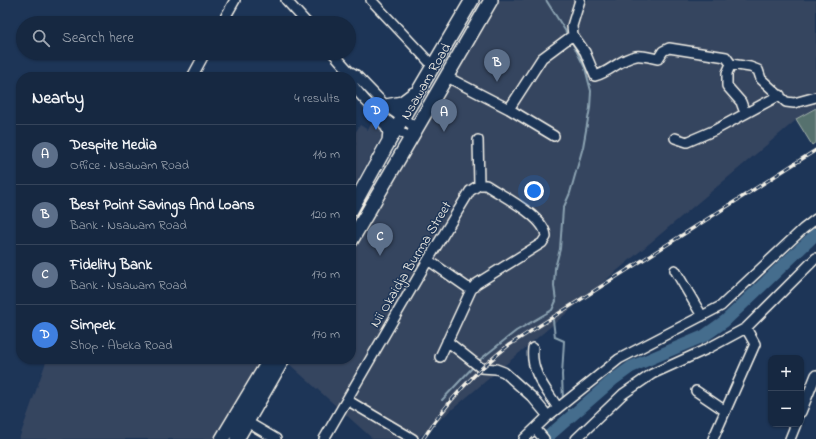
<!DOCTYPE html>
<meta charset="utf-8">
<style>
body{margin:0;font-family:"Indie Flower",sans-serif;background:#1f3048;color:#f1f3f6}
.controls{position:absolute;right:12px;bottom:12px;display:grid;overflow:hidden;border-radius:8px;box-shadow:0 1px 3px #0004}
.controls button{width:36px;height:36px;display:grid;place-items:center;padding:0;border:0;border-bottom:1px solid #35445a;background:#162841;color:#f1f3f6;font:20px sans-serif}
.you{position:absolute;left:534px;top:191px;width:14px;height:14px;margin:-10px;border:3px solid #fff;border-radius:50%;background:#1a73e8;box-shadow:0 0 0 6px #1a73e833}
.badge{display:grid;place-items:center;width:26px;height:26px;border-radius:50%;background:#ffd166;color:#fff;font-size:13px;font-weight:700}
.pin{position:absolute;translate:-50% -33px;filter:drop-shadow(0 1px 2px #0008)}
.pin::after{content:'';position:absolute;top:21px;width:14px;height:12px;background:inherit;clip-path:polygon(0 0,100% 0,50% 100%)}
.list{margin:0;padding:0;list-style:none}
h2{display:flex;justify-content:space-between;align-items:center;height:52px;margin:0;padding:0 16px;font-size:17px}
h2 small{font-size:13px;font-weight:400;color:#9ea6b1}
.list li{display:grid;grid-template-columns:26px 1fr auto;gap:12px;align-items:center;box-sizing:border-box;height:60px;padding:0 16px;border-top:1px solid #35445a}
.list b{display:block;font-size:15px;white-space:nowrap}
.list p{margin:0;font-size:13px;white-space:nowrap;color:#9ea6b1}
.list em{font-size:13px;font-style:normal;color:#9ea6b1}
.icon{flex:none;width:22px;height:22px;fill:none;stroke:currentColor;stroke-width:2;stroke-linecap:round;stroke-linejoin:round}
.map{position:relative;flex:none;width:816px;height:439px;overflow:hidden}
.search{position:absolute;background:#162841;box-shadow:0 1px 3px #0004;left:16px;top:16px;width:340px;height:44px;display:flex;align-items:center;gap:10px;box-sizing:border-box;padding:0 14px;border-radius:22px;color:#9ea6b1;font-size:15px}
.panel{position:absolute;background:#162841;box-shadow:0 1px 3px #0004;left:16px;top:72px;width:340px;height:292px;border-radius:16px}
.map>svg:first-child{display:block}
.built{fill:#34445f}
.green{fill:#56716e;stroke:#a5b1ab}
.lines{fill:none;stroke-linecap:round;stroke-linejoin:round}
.stream{stroke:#8ba2b1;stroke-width:2}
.river{stroke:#456d8d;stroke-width:12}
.minor-casing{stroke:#f4f1e8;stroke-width:12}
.highway-casing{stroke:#f4f1e8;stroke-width:16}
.minor{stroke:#1d3557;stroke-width:9}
.highway{stroke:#1d3557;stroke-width:13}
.rail-casing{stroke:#f4f1e8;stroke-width:3.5}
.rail{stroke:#1d3557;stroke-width:2;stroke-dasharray:6;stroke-linecap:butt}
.labels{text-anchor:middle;stroke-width:3;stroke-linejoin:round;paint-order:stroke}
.street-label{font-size:14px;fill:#f4f1e8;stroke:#1d3557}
</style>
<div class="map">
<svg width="816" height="439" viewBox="0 0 816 439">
<rect width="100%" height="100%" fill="#1d3557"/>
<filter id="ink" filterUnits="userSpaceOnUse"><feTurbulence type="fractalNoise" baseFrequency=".025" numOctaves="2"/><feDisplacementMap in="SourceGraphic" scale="8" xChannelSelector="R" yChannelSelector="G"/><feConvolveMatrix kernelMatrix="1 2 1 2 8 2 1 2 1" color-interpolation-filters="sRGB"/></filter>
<g filter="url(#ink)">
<!-- built -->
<path class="built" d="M499,0h317v107l-15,9 -384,323h-44l-84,-75 3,-5h59v-104l107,-188z
M375,117l12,10 -36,65v-40l5,-8 -3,-8 7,-11 8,5z
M47,359h215l-48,80h-195z"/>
<!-- green -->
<path class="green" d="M816,108v34l-4,3 -16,-26z"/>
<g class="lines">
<!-- stream -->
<path class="stream" d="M546,0l22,35
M553,320l2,17 9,4 -2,34 1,26
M477,362l39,-31 36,-21 4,-9 -2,-15 1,-18 5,-19 3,-40 7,-16 13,-46 7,-39 1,-17 -6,-23 -14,-28
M750,365l6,-11
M442,400l32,-34
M569,410l4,5
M801,422l3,-8"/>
<!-- river -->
<path class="river" d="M545,439l68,-59 18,-13 73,-31 21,-15 91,-87"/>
<!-- minor casing -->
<g class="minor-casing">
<path id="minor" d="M286,0l21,23
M371,0l62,66
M580,0l-8,26 1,9 12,17 10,24c15,-4 25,-17 41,-20 6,-1 16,2 22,3l5,-8 6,-3 57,9 5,7 19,3 8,3 3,9 25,23 8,1 22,-6
M222,23l13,-23
M333,53l16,18 7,4 30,31 30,22
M731,64l-4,9v13l14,16 4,11
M192,77l13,-24
M447,77l62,32 45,27
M351,82c15,24 38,39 59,57
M509,109l33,-51 31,-23
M675,138l12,4 28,-12 65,-35
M478,140l1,45
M428,260l43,30
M675,270l27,46
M447,341l34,27 15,1 8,3 28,25 16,19
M533,348c-3,24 13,41 25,60
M696,391l28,19
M347,400l66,39
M801,412l15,-37
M247,422l29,17
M538,432l6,7
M324,439l104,-179 42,-69 9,-6h7c16,11 60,32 60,52l-4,6 -66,41 -5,6 -31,67
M524,439l24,-23 71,-57 102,-53 82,-77 13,-10
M576,439l47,-45 29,-20 55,-25 39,-21 70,-70
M713,439l42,-95 -9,-16
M790,439l6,-15"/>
</g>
<!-- highway casing -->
<g class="highway-casing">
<path id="highway" d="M386,106l16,-3 12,-9
M382,117l8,14 -1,10
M351,210l38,-69 83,-141
M351,241l140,-241
M222,439l48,-80
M237,439l46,-80"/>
</g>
<!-- minor -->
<use href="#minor" class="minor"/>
<!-- highway -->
<use href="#highway" class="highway"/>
<!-- rail casing -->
<g class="rail-casing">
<path id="rail" d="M423,439c24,-37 51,-67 86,-94l307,-195"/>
</g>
<!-- rail -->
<use href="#rail" class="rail"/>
</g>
</g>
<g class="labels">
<!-- street labels -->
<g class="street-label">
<text transform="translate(425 81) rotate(-60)" y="5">Nsawam Road</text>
<text transform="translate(410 264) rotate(-59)" y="5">Nii Okaidja Burma Street</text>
</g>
</g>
</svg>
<div class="controls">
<button>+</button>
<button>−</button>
</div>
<div class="you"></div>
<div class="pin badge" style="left:444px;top:132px;background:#5c6f8a">A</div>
<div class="pin badge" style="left:497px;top:82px;background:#5c6f8a">B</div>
<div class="pin badge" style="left:380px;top:256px;background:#5c6f8a">C</div>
<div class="pin badge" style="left:376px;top:130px;background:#3f7fe0">D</div>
<div class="search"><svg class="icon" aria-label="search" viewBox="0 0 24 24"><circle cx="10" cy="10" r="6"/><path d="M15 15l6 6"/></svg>Search here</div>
<section class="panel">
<h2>Nearby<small>4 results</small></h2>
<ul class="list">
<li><span class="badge" style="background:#5c6f8a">A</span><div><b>Despite Media</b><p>Office · Nsawam Road</p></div><em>110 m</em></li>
<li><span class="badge" style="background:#5c6f8a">B</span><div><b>Best Point Savings And Loans</b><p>Bank · Nsawam Road</p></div><em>120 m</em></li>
<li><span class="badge" style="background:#5c6f8a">C</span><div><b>Fidelity Bank</b><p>Bank · Nsawam Road</p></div><em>170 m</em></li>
<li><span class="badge" style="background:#3f7fe0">D</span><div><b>Simpek</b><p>Shop · Abeka Road</p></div><em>170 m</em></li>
</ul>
</section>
</div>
